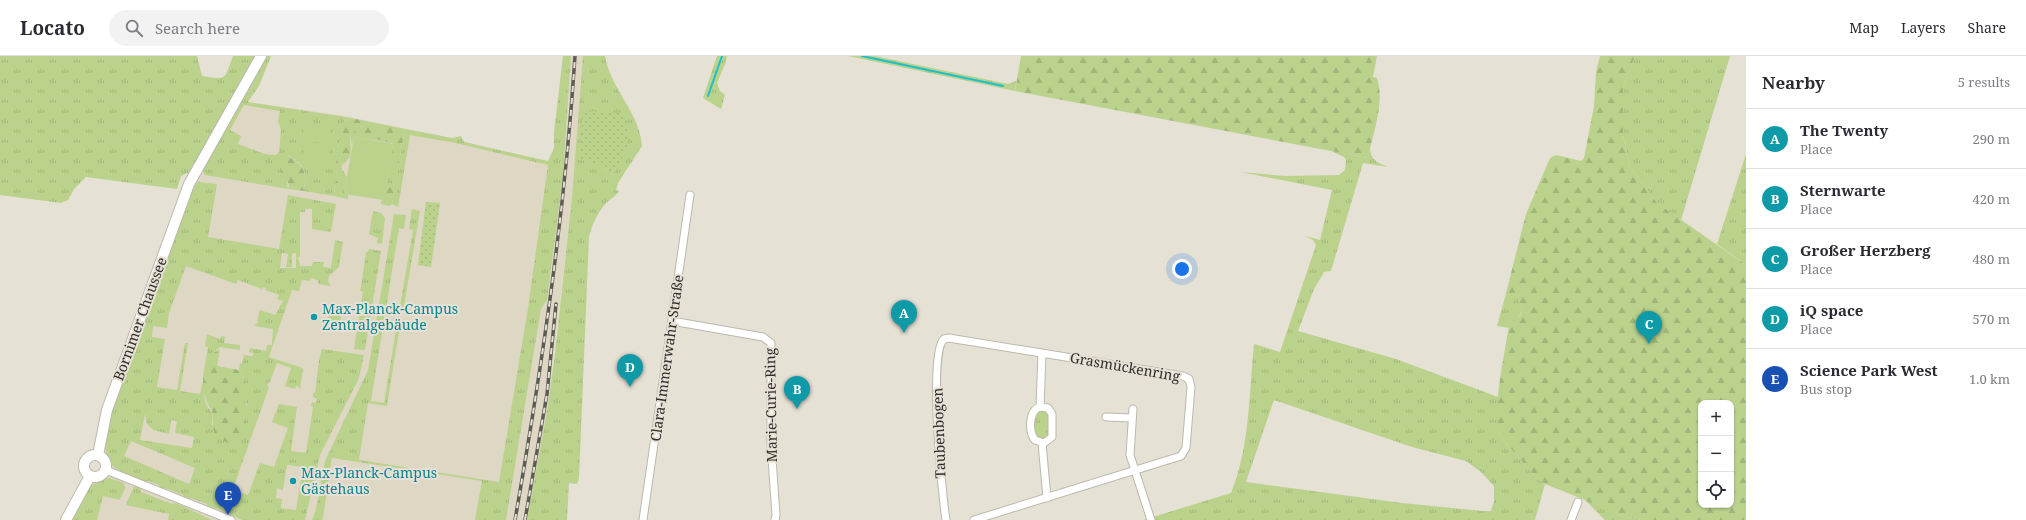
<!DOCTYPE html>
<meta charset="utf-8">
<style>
body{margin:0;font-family:"Noto Serif",serif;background:#f2f2f3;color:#2b2b33}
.controls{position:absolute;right:12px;bottom:12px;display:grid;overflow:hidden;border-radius:8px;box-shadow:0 1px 3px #0004}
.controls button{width:36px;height:36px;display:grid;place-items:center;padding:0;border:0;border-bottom:1px solid #e1e1e2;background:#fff;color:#2b2b33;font:20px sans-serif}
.you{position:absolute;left:1182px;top:213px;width:14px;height:14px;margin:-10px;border:3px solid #fff;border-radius:50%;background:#1a73e8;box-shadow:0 0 0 6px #1a73e833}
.badge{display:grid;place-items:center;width:26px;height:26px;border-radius:50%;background:#3c641f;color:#fff;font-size:13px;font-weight:700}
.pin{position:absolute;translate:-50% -33px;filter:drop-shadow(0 1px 2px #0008)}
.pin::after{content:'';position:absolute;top:21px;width:14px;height:12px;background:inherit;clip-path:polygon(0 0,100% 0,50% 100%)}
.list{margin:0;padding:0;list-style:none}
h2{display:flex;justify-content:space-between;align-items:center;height:52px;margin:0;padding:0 16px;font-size:17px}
h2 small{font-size:13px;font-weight:400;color:#7c7c81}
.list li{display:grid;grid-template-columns:26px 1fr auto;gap:12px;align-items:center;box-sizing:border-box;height:60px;padding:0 16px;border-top:1px solid #e1e1e2}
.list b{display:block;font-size:15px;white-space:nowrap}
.list p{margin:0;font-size:13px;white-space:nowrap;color:#7c7c81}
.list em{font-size:13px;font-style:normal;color:#7c7c81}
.icon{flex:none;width:22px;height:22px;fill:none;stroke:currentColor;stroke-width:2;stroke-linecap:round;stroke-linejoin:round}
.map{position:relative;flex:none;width:1746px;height:464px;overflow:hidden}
header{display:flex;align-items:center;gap:24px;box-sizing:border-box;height:56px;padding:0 20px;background:#fff;border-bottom:1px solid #e1e1e2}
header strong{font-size:19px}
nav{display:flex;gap:22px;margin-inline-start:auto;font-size:14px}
.search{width:280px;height:36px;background:#f2f2f3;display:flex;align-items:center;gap:10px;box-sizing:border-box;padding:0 14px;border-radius:22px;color:#7c7c81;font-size:15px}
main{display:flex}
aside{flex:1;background:#fff}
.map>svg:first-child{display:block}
.built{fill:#ded7c4}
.grass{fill:url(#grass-tufts);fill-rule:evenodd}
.forest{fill:url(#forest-firs);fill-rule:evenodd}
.park{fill:url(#park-dots)}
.pitch{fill:#bad28c}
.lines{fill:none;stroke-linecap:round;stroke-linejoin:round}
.stream{stroke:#1cc0cb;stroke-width:2}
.street-casing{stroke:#bcb8ac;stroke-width:9}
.secondary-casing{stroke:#bcb8ac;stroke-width:12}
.street{stroke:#fff;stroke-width:7}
.secondary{stroke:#fff;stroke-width:10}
.rail-casing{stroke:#5e5b55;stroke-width:3.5}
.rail{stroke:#e6e1d5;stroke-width:2;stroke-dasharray:6;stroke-linecap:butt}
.culture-dot{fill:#0f9aa8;stroke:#e6e1d5;stroke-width:1.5}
.labels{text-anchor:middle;stroke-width:4;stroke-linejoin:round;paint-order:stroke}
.culture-label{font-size:14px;fill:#0d838f;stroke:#e6e1d5;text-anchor:start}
.street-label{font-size:14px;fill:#302e2a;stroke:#e6e1d5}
</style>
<header>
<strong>Locato</strong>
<div class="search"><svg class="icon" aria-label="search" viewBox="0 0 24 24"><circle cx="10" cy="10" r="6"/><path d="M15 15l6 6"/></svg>Search here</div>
<nav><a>Map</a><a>Layers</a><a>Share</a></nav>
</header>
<main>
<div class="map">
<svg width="1746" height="464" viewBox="0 0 1746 464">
<defs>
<pattern id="grass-tufts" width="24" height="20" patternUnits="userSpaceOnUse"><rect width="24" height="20" fill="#bad28c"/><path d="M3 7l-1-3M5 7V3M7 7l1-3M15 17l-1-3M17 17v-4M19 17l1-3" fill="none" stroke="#a0b579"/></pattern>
<pattern id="forest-firs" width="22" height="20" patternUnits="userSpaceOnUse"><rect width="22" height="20" fill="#bad28c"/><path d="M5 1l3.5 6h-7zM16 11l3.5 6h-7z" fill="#a0b579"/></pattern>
<pattern id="park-dots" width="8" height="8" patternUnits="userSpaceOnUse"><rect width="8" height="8" fill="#bad28c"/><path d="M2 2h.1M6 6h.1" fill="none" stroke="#a0b579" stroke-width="1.8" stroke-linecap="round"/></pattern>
</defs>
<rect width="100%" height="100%" fill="#e6e1d5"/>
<!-- built -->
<path class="built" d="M571,0h12l-1,29 -10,113 -24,207 -21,115h-21l35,-211 6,-9 16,-124z
M238,40l10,6 91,13 113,23 96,27 -6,57 -48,298h-428l28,-43 7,-2 5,-5 -1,-9 -5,-5 89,-272z"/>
<!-- grass -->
<path class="grass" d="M0,0h197l5,20c26,4 22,4 31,-20h25l-64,114 -13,6 -4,13 -91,-12 -12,12 -6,11 -7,3 -61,-8z
M265,0h6l-12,30 -11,16 98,15 -3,6v14l-4,6 -3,20 1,17 -3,9v7l-30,-5c2,-22 3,-23 -16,-36l-4,3 4,31 -83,-14 -3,-5zM244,49l36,6 -2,10 3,8 -2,23 -3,3 -11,-1 -27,-10 3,-8 -11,-6z
M563,0h8l-8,120 -16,124 -6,9 -35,211h-31l7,-39 -150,-23 -9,60 -1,2h-10l4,-11 9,-48 43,-91 26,-156 12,1 -2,14 -5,-1 -28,173 13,2 14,-85 3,1 -14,87 -19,-3 -9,57 140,22 29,-174 20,-143 -92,-22 -46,-8 -12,72 -6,-3 3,-22 -2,3 -7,3 3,-21 4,4 4,1 8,-43 47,9 9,-2 3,6 84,19 6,-13v-16z
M583,0h22c5,32 35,57 37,90l-24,37 -2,7 3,1c-4,6 -7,7 -12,11 -9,10 -15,22 -18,35l-10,241 -2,6 -8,-1 -2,37h-40l21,-115 7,-52 17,-155zM623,57c10,27 3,39 -11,62l-11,-9z
M717,0h10l-2,8 -8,19 3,8 5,4 -4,14 -18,-11z
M848,0h27l133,28 8,-3 -1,10z
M1635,0h95l-49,164 -24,-17 -27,-36 -7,-32v-47z
M355,75h9l7,8 16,1 4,3 -37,-6 -2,8 -2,-11z
M1370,93c1,12 9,14 18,18l-25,-4 -32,108 -7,1 -10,17 -16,42 98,28 102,38 1,35 2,5 32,37 12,10 -10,36h-392l88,-27c19,-46 18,-100 23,-149l26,8 36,-107 -3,-5 -8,-4 15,4 12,-50 -91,-18 44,4 54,-1 6,-5 1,-10 -2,-3 -13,-6 37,7zM1274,344l138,47 54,14 15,11 13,14v15l-3,10h-8l-81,-8 -156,-21z
M1746,98v111l-29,-21z
M199,126l18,2 -9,53 71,12 9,-54 48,9 -5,28 -19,-3v-20h-7v3h-5v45h-2l2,9h12l1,-4h11l-1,5 8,1 4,-28 8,2 -4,25 -10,9 -1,5 3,5 -13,-2v-4l-7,-2 -1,3 -8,-1 -3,11 -7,-1 -23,67 34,11 -3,22 -1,-3 -3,-1 -1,3 -10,-3 6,-18 -14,-5 -7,19h-1l-2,4 2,1 -36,102 15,6 12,-32 14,4 14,-39 -16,-6 7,-18 18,3 -6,44 15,2 7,-46 -2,-1 1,-4 4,1 1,-4 -4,-2v-4h2c3,-17 2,-28 7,-44l42,6 -5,23 -39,77 -15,65h-63l-26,-12 -4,2 -4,-2 -1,-4 -16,-6 -3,2 -4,-2 -1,-3 -15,-6 -7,-1 -2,-3 -10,-4 -4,1c-39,-16 -43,-17 -38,-60l87,-237zM282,197l6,1 -2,13h6v-13l4,-1v15h-16zM186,210l50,18 2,-4 24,9 1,-2 3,1 -1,2 14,5 -2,4 6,2 -8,14 -15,-5 -3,11h1v3l-2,-1 -1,3 18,3 -1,16h-5l-1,6 -16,-3 -1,4 5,1 -2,3 -8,-1 -2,9 -2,-1 -1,7c4,9 9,11 3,22l5,13 -35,20c2,-19 -4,-12 -7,-25 -1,-7 0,-13 -2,-20l-3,14 -20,-3 8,-48h-3l-8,47 -20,-3 8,-48 -13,-2 1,-11 14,2 2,-15zM145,358l2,10 6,6 16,4 2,-14 6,1 -2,12 19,4 -2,11 -52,-8zM131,385l64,27 -6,16 -65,-28zM287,409l16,2 -7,43 -15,-2 1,-9 -6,-1 1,-10 6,2z
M412,153l8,2 -17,101h-4l14,-82 -4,-1z
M373,155l8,2 4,5 -3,26 -5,-1 1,-5 -9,-4z
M369,193l12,2 -16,99 -11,-1 9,-57 -3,-1 1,-4 5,-35h2z
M1510,237l6,1c9,18 6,20 -7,34l-12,-2 8,-29z
M329,258l12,2 -3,16 -12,-2z
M207,278l13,5 1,-3 4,1 -1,6 16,2v5l-20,-3 -7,6 -4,11 -5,6 4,-23 -3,-1z
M1038,354h7l4,4 1,21 -7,5 -8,-4 -1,-18z
M109,422l15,5 1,5 -5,12 -17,-4 -6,24h-28c10,-18 18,-39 40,-42z
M134,430l6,2 1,4 31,12 4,-1 36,17h-44l1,-6 -43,-9z
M1584,443l44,18 13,3h-36z"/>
<!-- forest -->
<path class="forest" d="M1021,0h356l-4,21 4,1c8,26 -4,54 -9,80l-353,-67z
M1600,0h35l-12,32v47l7,32 27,36 89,62v255h-105l-13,-3 -83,-33 -12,-10 -32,-37c-10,-24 3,-79 7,-106 4,-18 22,-7 8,-37l-6,-1 -5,4 21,-83 24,-56 6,-3 25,6 3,-3 10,-52 2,-34zM1701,347h30v102h-30z
M346,61l59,12 -8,43 -4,-1 -4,-4 4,-23 -6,-4 -19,-1 -4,-8h-9l-5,3c0,13 5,22 -8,31v4l5,8 -3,16 4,1v5l-14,-3 1,-13 2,-3 -1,-17 3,-20 4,-6v-14z
M283,99c5,0 7,2 11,5 14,10 11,16 10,31l-16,-2 1,-4 -9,-16 4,-6z
M396,124l-4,24 -2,2 -9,-2 5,-16 7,-3z
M220,293l-3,17 22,4 7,14 -4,8 2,3 3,17 -2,16 -7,15 -6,2 -12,-6 -6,-5 -2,-24c-7,-6 -11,-31 -8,-39 2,-6 7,-11 9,-18z"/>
<!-- park -->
<path class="park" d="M583,55l41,2c9,26 3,40 -12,62l-11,-9 -22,-7z
M426,146l14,1 -9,64 -13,-2z"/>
<!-- pitch -->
<path class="pitch" d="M304,68l27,1 -1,18 -27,-1z
M354,81l39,7 -9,56 -40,-6z
M303,88l27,1 -1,19 -26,-1z"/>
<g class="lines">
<!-- stream -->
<path class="stream" d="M862,0l141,30
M708,40l14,-40"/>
<!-- street casing -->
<g class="street-casing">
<path id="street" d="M672,265l91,16 8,6v101l5,71 -1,5
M1040,351l8,1 4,6v23l-8,6 -9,-3c-7,-9 -6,-30 5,-33z
M1040,351l2,-54
M1133,353l-3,46 21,65
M1106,361l26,1
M1042,387l5,55
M106,414l125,50
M643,464l47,-325
M946,464c-4,-26 -18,-167 -2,-181l5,-1 234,38 6,3 2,8 -5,61 -5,8 -207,64
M1571,464l7,-18"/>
</g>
<!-- secondary casing -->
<g class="secondary-casing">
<path id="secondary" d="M84 410a11 11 0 1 1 22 0a11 11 0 1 1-22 0Z
M98,399l9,-45 82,-226 72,-128
M66,464l24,-44"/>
</g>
<!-- street -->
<use href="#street" class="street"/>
<!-- secondary -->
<use href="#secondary" class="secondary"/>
<!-- rail casing -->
<g class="rail-casing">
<path id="rail" d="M515,464c27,-154 50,-308 60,-464
M525,464l22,-126 9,-90"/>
</g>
<!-- rail -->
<use href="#rail" class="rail"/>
</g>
<!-- markers -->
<g class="culture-dot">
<circle cx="314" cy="261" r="4"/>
<circle cx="293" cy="425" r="4"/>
</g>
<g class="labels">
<!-- culture labels -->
<g class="culture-label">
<text x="322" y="258">Max-Planck-Campus<tspan x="322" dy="16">Zentralgebäude</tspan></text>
<text x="301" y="422">Max-Planck-Campus<tspan x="301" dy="16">Gästehaus</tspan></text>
</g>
<!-- street labels -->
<g class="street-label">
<text transform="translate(140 263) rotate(-70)" y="5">Bornimer Chaussee</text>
<text transform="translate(667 302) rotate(-82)" y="5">Clara-Immerwahr-Straße</text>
<text transform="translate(1125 311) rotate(10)" y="5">Grasmückenring</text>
<text transform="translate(771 349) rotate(-91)" y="5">Marie-Curie-Ring</text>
<text transform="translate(939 377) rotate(-92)" y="5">Taubenbogen</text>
</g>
</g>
</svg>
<div class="controls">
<button>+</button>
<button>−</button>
<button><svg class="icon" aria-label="locate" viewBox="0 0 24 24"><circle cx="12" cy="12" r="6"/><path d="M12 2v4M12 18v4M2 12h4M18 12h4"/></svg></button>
</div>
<div class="you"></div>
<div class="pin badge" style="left:904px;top:277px;background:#0f9aa8">A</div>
<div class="pin badge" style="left:797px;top:353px;background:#0f9aa8">B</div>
<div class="pin badge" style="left:1649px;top:288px;background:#0f9aa8">C</div>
<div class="pin badge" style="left:630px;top:331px;background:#0f9aa8">D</div>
<div class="pin badge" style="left:228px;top:459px;background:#1a4fb4">E</div>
</div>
<aside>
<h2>Nearby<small>5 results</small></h2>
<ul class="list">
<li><span class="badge" style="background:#0f9aa8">A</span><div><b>The Twenty</b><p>Place</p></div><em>290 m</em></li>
<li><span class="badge" style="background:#0f9aa8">B</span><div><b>Sternwarte</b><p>Place</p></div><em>420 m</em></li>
<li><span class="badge" style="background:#0f9aa8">C</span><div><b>Großer Herzberg</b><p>Place</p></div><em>480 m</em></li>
<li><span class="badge" style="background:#0f9aa8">D</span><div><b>iQ space</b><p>Place</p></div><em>570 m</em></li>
<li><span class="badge" style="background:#1a4fb4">E</span><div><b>Science Park West</b><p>Bus stop</p></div><em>1.0 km</em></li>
</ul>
</aside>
</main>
